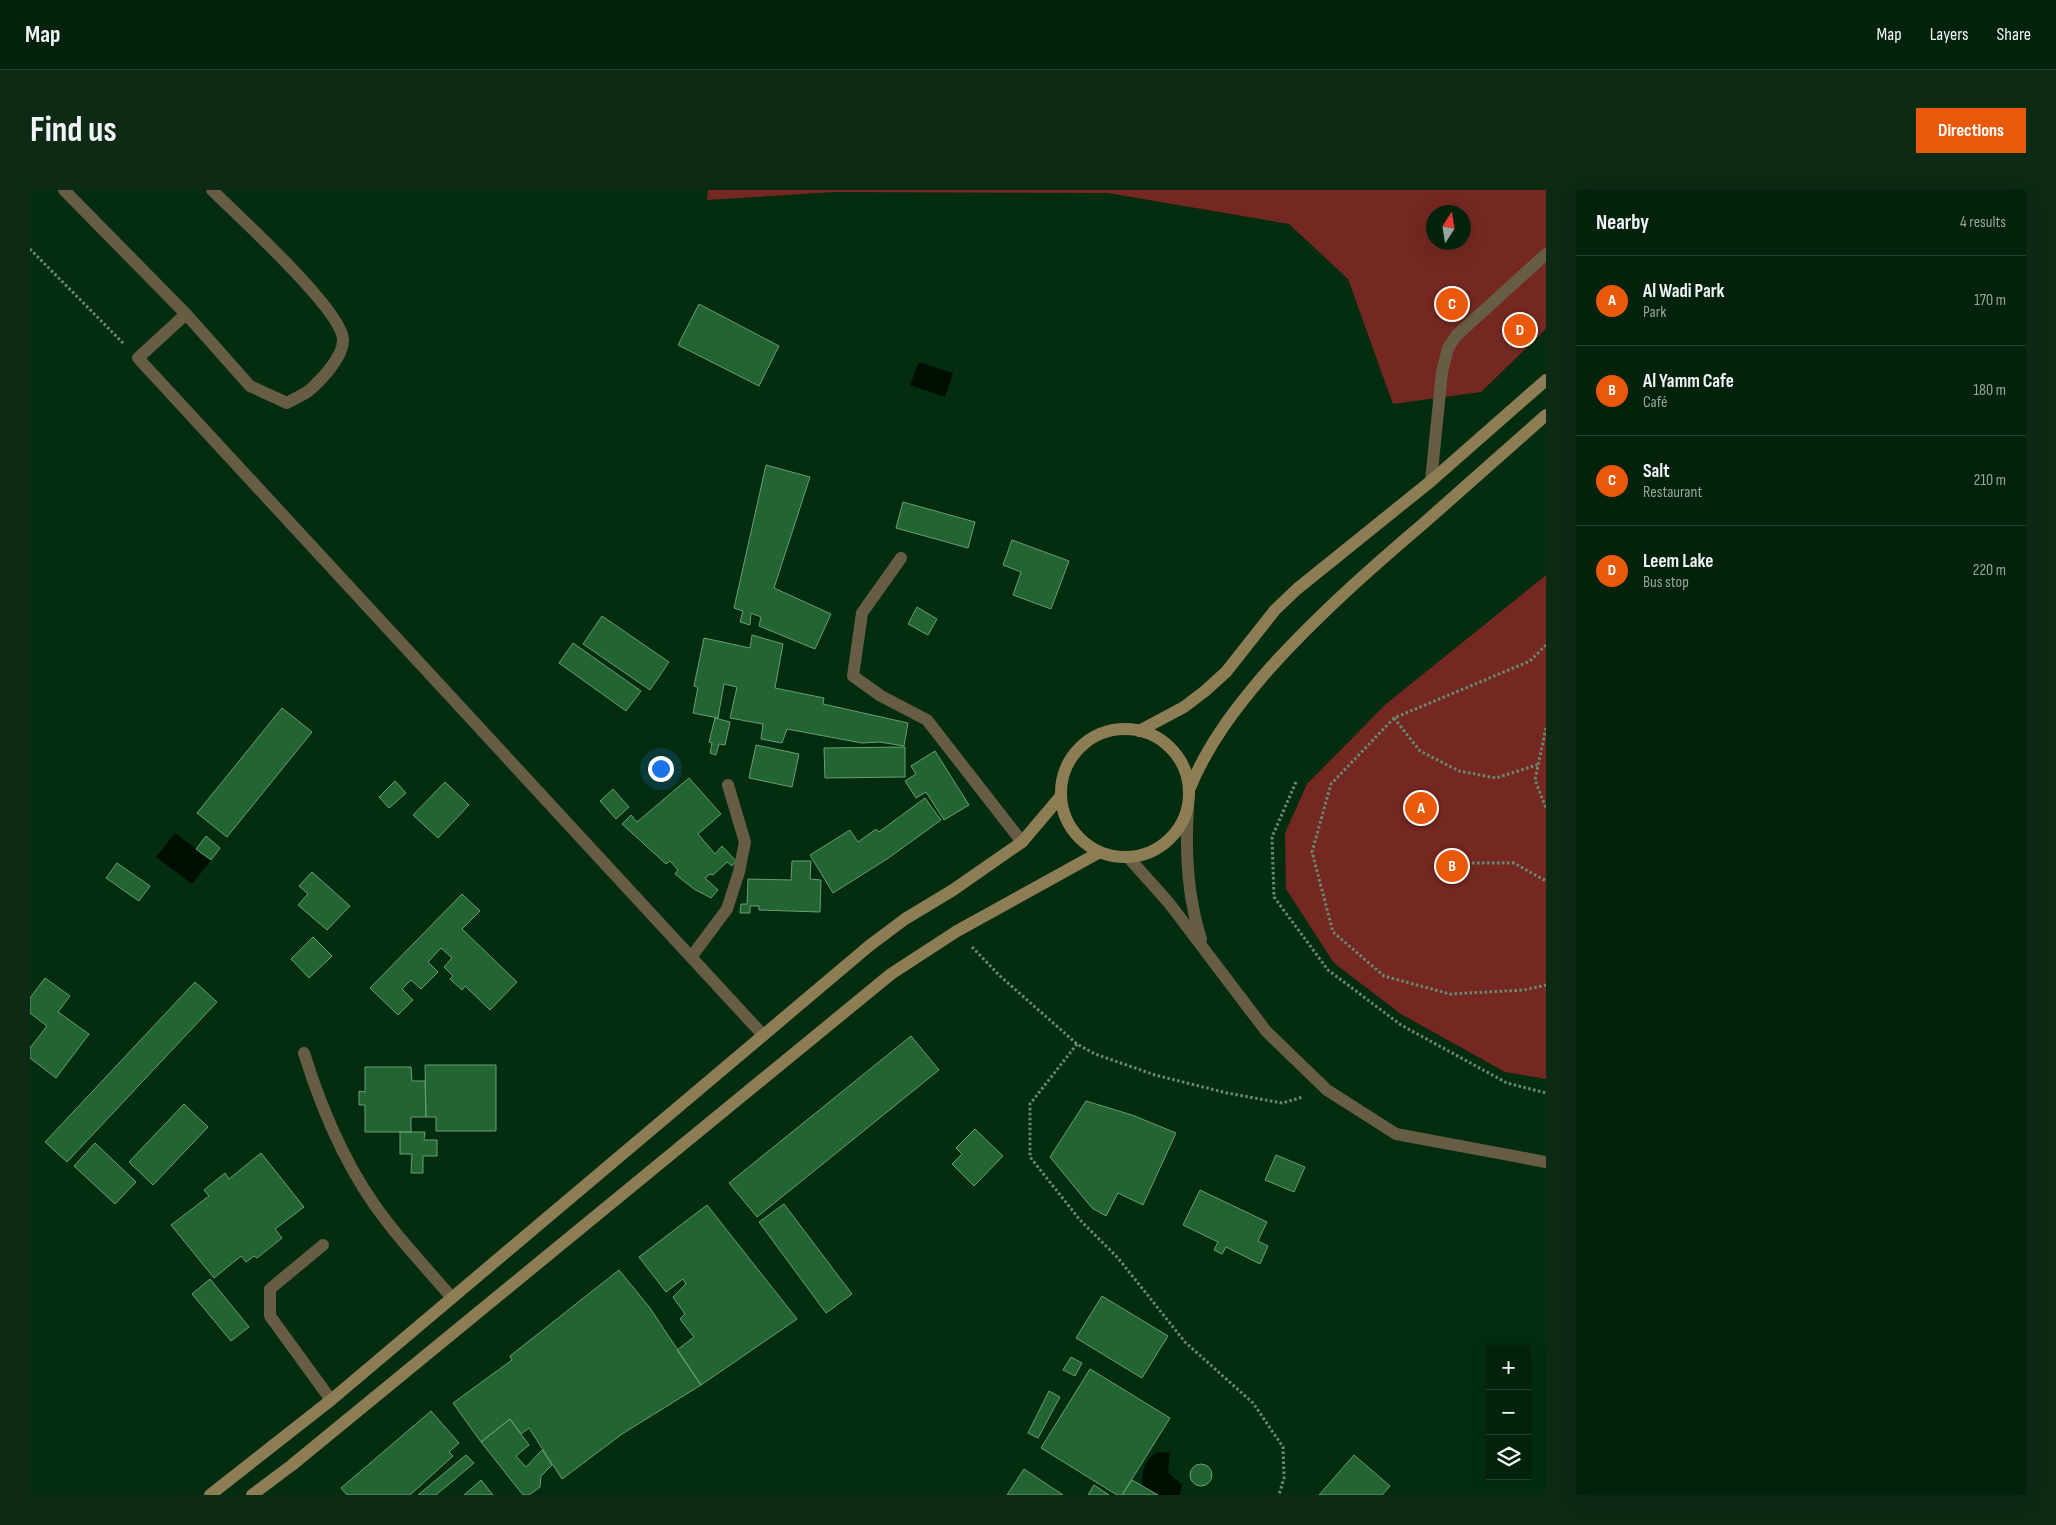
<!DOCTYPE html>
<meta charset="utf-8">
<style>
body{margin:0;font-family:"Sofia Sans Condensed",sans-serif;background:#0d2a15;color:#f1f3f6}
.controls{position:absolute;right:15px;bottom:15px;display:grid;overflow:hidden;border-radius:0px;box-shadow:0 5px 20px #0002}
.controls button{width:45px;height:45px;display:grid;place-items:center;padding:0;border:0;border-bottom:1px solid #243f2d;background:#03220c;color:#f1f3f6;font:25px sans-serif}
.compass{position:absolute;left:1396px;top:15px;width:45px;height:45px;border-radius:50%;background:#03220c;box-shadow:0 5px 20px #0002;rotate:12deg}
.you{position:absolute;left:630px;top:578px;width:18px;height:18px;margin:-12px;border:4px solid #fff;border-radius:50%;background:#1a73e8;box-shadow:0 0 0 8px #1a73e833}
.badge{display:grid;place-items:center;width:32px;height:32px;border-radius:50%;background:#ea580c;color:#fff;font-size:16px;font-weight:700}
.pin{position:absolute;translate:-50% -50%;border:2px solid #fff;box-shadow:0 1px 5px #0006}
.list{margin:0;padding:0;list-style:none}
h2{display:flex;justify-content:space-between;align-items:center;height:65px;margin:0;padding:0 20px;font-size:21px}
h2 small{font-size:16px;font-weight:400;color:#97a49d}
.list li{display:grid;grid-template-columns:32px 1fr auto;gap:15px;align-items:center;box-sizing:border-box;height:90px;padding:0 20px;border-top:1px solid #243f2d}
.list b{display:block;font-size:19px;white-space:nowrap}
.list p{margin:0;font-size:16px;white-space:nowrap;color:#97a49d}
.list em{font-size:16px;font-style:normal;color:#97a49d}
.icon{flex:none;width:28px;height:28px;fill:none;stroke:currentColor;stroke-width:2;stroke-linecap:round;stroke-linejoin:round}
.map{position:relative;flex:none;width:1516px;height:1305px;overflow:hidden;border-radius:0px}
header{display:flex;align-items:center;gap:30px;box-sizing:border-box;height:70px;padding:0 25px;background:#03220c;border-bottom:1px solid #243f2d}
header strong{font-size:24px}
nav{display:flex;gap:28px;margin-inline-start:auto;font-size:18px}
.intro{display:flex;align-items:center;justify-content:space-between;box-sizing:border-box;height:120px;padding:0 30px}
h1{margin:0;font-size:35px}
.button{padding:12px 22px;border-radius:0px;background:#ea580c;color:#fff;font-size:18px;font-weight:700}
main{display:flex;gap:30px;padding:0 30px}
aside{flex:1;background:#03220c;border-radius:0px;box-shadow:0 5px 20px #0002}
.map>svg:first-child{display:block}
.green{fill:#742821;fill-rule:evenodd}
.water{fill:#000f01}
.building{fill:#226432;stroke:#699e72}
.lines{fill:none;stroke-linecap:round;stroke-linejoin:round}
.path{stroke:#688b70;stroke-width:3;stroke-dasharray:2.5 2.5;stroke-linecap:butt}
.lane{stroke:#675d45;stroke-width:12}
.street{stroke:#675d45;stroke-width:12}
.secondary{stroke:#8d7d55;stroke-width:12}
</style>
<header>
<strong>Map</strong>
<nav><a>Map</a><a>Layers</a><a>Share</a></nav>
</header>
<div class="intro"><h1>Find us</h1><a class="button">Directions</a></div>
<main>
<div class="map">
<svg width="1516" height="1305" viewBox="0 0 1516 1305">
<rect width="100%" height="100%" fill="#042d10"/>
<!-- green -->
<path class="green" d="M678,0h838v139l-65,63 -88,12 -45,-125 -59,-55 -181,-31 -273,-1 -128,8zM1404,22h30v30h-30z
M1516,385v504l-41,-7 -104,-58 -67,-51 -48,-74 -1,-56 22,-49 79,-80z"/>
<!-- water -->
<path class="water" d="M889,172l34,11 -8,24 -35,-12z
M145,643l36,27 -19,24 -36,-27z
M1129,1262l11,1 -2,19 14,13 -2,10h-28l-9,-6c-2,-14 0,-31 16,-37z"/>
<!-- building -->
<path class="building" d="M669,114l80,42 -20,40 -81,-41z
M736,275l44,12 -36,111 57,26 -16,35 -56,-23 2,-9 -10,-4 -1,12 -10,-3 3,-11 -9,-3z
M873,312l72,20 -7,26 -72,-20z
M982,350l57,21 -18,48 -38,-14 8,-23 -18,-7z
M887,417l20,12 -9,16 -20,-11z
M572,426l67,46 -19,28 -67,-46z
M722,445l31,9 -8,44 49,10 -1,6 85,19 -4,23 -24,-4 -18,1 -75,-14 -5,14 -21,-4 2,-15 -33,-6 7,-31 -13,-3 -6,34 -25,-5 5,-26 -4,-1 10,-48 46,10z
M543,453l68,48 -15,20 -67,-48z
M252,518l30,24 -85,105 -30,-24z
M685,528l15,4 -5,23 -6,-1 -3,11 -6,-2 2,-10 -3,-1z
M726,555l43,9 -7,33 -43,-9z
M875,557v30l-80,1 -1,-30z
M905,561l34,54 -25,15 -18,-28 -10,6 -11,-17 11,-7 -5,-8z
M659,588l32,36 -23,20 17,20 7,-8 14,15 -4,5 -5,-4 -14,13 -3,-1 -5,4 13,12 -7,8 -17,-9 -19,-15 3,-4 -8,-9 -4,3 -44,-40 9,-9 6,7z
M365,591l11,12 -17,15 -10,-11z
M415,592l24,23 -31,33 -25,-23z
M583,599l16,18 -13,12 -16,-18z
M895,608l16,22 -54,39 -54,34 -23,-38 40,-25 8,12 18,-13 3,3z
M176,646l14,12 -9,12 -15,-11z
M762,671h19l-1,18 11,1 -1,32 -61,-2v-4h-9v7h-10l1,-9h6l1,-25 43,1z
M87,673l33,23 -11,15 -33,-23z
M282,682l38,34 -23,24 -29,-25 10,-11 -9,-8z
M432,704l18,17 -18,18 55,53 -27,28 -25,-24 -3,4 -12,-11 3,-3 -9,-9 8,-9 -11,-10 -13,14 10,10 -17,17 -10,-9 -9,9 11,11 -15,15 -28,-27z
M283,747l19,19 -23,22 -18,-19z
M15,788l25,18 -12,16 31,22 -33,44 -26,-20v-10l17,-22 -17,-13v-15z
M165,792l22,20 -150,160 -22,-20z
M881,846l28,34 -182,147 -28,-34z
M395,875h71v66h-60v-14h-10z
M335,877h46l1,14h13l1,36h-15v15h-46v-27h-6v-14l6,1z
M1056,911l46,14 44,18 -33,72 -25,-12 -12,23 -14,-8 -42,-51z
M154,914l24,23 -55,58 -24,-23z
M945,939l28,27 -29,30 -22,-22 10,-10 -6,-6z
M370,942h25l-1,8h13v16h-14v17h-12l1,-19h-12z
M65,953l41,39 -21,22 -41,-38z
M231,963l43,54 -29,22 7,9 -25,20 -3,-2 -8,6 -5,-6 -27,22 -43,-53 38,-29 -5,-6 21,-17 4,6z
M1246,965l29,12 -11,25 -29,-12z
M1170,1000l67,32 -9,19 10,5 -8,18 -34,-17 -4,7 -8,-4 4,-8 -35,-17z
M754,1014l68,90 -26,19 -67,-91z
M677,1015l90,114 -96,66 -24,-35 17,-13 -14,-18 5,-5 -12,-17 13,-13 -3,-5 -17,13 -27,-35z
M589,1080l31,38 51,77 -79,49 -60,45 -33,-51 -8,6 -11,-15 -29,23 -28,-39 59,-43 -2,-4z
M180,1089l39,48 -18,14 -39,-47z
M1072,1106l66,40 -26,42 -66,-40z
M1041,1167l11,6 -7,13 -12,-6z
M1060,1179l80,49 -48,77h-5l-76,-47z
M1019,1201l11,6 -22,41 -10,-5z
M401,1221l28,32 -10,9 4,4 -43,39h-63l-6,-7z
M480,1229l19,26 -13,11 10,11 16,-17 10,15 -11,11 -1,11 -11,8h-6l-42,-53z
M436,1265l8,8 -38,32h-18z
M1324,1265l36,31 -8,9h-63z
M1160 1285a11 11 0 1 1 22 0a11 11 0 1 1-22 0Z
M994,1279l39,26h-56z
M451,1290l12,15h-29z
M1102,1290l26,15h-36z
M1064,1295l15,10h-21z"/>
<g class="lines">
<!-- path -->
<path class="path" d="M0,59l93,94
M1516,455l-16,16 -136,57 -63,66 -19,68 21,80 51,44 66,18 74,-4 22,-5
M1364,528l26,33 39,20 37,7 41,-13
M1516,538l-11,52 11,28
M1266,592l-24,55 2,60 54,73 73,55 106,58 39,10
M1437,673h47l32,18
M942,757l28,29 77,68 18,10 60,21 72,18 55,10 21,-6
M1047,854l-47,60v53l50,63 38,38 67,84 68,61 30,44 1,31 -5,17"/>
<!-- lane -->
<path class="lane" d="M34,0l122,124 64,72 37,17c8,-5 20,-9 26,-16 11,-10 31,-32 30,-48 -2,-30 -106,-124 -131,-149
M156,124l-48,44 625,677
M1401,291l11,-109 6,-24 8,-12 90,-82
M871,368l-39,55 -9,63 28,20 46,24 95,122
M662,766l35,-47 12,-37 6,-30 -17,-57
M274,863c19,61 44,120 84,170 20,26 43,50 64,75
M293,1055l-53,44v27l61,84"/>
<!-- street -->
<path class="street" d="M1158,617c-3,45 -1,88 13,132
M1098,667l41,46 97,128 61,59 69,44 150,28"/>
<!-- secondary -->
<path class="secondary" d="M1031 603a64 64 0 1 1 128 0a64 64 0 1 1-128 0Z
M1109,541l45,-24 21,-16 21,-19 49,-62 22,-21 134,-108 115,-101
M1159,600c19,-47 48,-84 81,-122 48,-53 100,-99 154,-145 41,-36 81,-72 122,-108
M180,1305l121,-95 538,-454 36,-27 48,-29 69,-48 39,-46
M222,1305l40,-30 599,-491 66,-43 143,-79"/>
</g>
</svg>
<div class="controls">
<button>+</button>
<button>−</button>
<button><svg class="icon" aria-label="layers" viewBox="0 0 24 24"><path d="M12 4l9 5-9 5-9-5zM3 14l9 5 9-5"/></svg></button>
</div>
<svg class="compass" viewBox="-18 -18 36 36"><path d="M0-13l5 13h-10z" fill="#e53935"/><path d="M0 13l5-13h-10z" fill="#97a49d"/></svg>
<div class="you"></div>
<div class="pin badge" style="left:1391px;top:618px">A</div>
<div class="pin badge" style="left:1422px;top:676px">B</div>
<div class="pin badge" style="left:1422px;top:114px">C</div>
<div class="pin badge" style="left:1490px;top:140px">D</div>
</div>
<aside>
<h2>Nearby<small>4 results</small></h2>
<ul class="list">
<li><span class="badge">A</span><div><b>Al Wadi Park</b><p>Park</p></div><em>170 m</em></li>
<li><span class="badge">B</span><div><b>Al Yamm Cafe</b><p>Café</p></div><em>180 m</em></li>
<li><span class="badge">C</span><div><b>Salt</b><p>Restaurant</p></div><em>210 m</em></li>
<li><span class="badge">D</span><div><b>Leem Lake</b><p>Bus stop</p></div><em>220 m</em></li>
</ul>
</aside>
</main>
